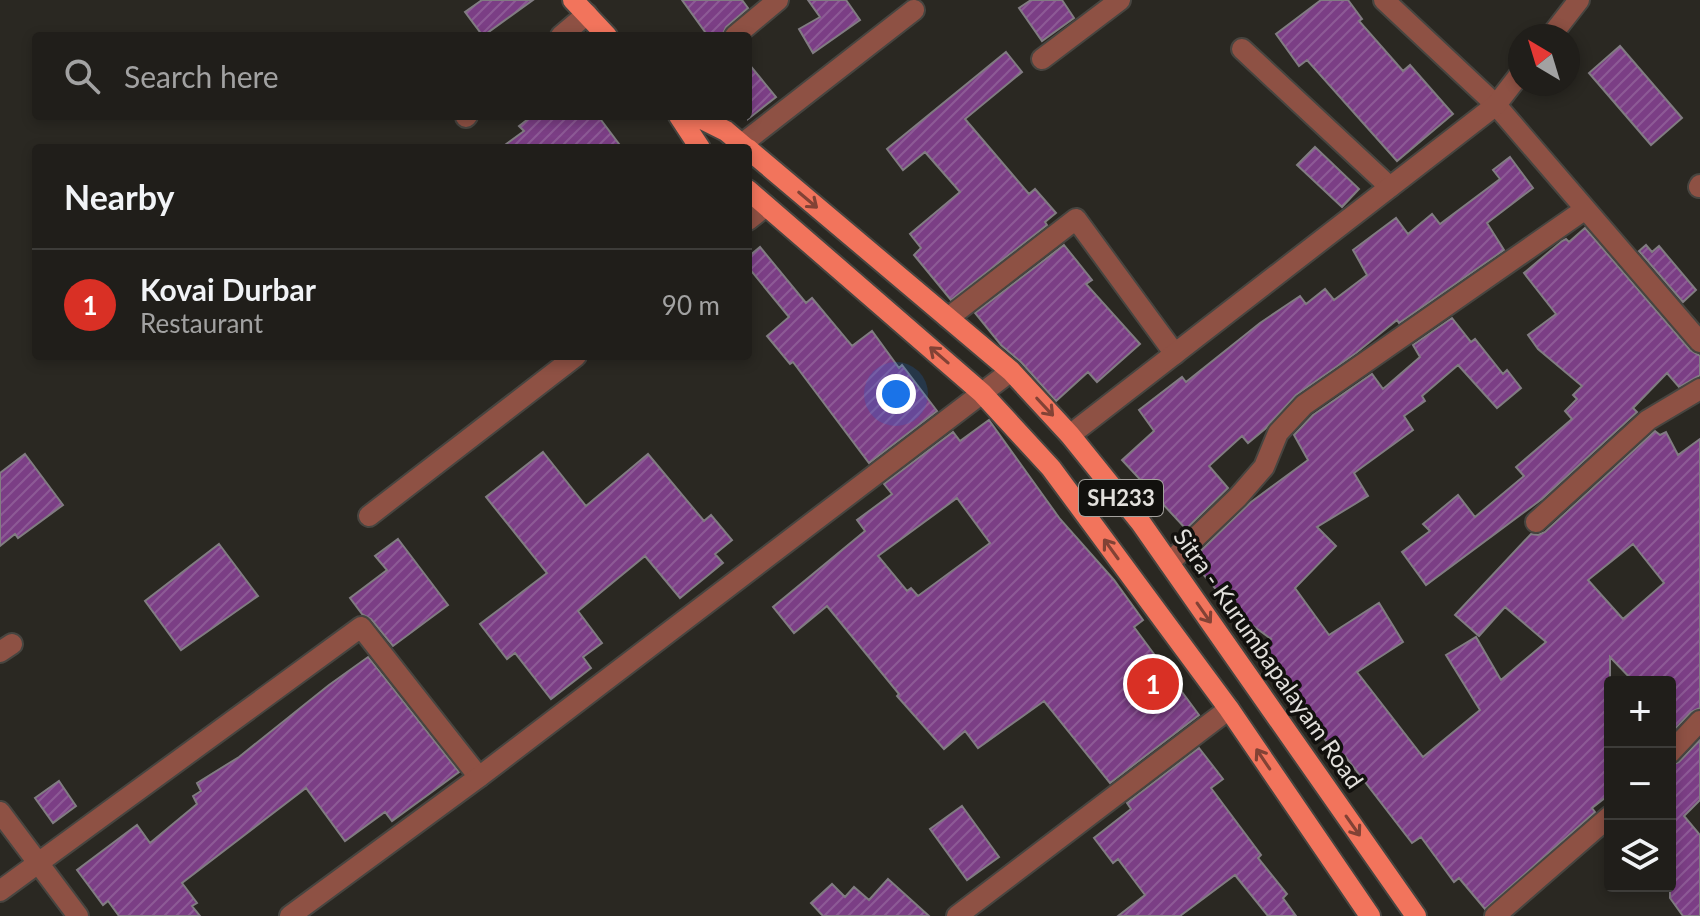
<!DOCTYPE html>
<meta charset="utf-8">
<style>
body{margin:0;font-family:Lato,sans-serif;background:#2d2b27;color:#f1f3f6}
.controls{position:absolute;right:24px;bottom:24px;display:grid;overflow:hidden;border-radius:8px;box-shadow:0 4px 12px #0003}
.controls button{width:72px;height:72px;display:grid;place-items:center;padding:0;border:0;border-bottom:2px solid #3d3c39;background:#201e1a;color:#f1f3f6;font:40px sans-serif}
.compass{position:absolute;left:1508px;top:24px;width:72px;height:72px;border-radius:50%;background:#201e1a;box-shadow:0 4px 12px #0003;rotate:322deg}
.you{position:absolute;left:896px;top:394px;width:28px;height:28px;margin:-20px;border:6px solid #fff;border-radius:50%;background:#1a73e8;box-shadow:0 0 0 12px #1a73e833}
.badge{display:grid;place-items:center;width:52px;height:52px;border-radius:50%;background:#d93025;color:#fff;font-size:26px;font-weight:700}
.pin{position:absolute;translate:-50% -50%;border:4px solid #fff;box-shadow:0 2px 8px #0006}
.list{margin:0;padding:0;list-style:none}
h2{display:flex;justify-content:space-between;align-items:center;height:104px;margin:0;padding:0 32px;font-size:34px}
h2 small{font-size:26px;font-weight:400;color:#a2a2a2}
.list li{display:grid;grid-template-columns:52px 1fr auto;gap:24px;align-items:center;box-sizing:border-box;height:112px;padding:0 32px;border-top:2px solid #3d3c39}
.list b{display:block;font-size:30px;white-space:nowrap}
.list p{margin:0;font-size:26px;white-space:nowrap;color:#a2a2a2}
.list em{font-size:26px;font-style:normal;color:#a2a2a2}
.icon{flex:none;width:44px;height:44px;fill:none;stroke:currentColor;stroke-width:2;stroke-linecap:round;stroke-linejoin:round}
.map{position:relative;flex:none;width:1700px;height:916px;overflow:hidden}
.search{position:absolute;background:#201e1a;box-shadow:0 4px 12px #0003;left:32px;top:32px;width:720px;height:88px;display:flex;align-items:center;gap:20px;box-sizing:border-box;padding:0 28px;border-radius:8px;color:#a2a2a2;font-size:30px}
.panel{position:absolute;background:#201e1a;box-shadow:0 4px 12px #0003;left:32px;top:144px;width:720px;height:216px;border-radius:8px}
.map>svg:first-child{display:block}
.building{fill:url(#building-hatch);stroke:#817c82;stroke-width:2;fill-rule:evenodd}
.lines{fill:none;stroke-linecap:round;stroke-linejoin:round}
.minor-casing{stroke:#474540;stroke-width:24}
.tertiary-casing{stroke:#474540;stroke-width:24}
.primary-casing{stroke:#474540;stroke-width:24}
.minor{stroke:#8e5144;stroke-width:20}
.tertiary{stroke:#8e5144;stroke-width:20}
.primary{stroke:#f2745c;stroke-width:20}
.oneway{stroke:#824235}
.labels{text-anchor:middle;stroke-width:7;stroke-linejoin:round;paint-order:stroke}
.shield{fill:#12110e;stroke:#a4a29e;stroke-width:2}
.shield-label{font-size:22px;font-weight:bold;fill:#e2e0dc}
.street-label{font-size:24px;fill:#e2e0dc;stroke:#12110e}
</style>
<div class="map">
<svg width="1700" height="916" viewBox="0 0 1700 916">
<defs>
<pattern id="building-hatch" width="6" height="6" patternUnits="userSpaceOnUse" patternTransform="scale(2)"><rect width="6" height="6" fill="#7b3e85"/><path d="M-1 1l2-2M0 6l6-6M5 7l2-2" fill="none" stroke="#8d5a96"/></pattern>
</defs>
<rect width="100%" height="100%" fill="#2a2822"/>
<!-- building -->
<path class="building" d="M482,0h51l-50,36 -18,-24z
M682,0h60l6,8 -22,19 -4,9h-14z
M808,0h38l14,20 -47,33 -14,-24 21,-12z
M1031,0h31l12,18 -32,23 -23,-33z
M1321,0h27l14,19 -3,2 44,50 7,-6 43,49 -56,47 -90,-101 -8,6 -23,-32z
M1620,46l62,72 -31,27 -62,-72z
M1006,52l16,20 -57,47 64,75 6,-5 21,24 -11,9 2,3 -96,75 -37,-45 7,-7 -11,-14 50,-42 -35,-40 -22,18 -16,-21z
M748,63l28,34 -28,22z
M532,116h66l24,32h-121l23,-17 -5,-5z
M1315,147l44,42 -17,18 -45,-42z
M1510,157l23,31 -46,35 17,27 -105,73 -2,-3 -41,33 -60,42 -31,34 -17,14 -6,-7 -33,30 19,22 -42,41 -64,-69 32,-29 -15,-21 43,-33 4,5 74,-59 40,-27 6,8 19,-15 9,11 33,-25 -14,-25 43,-32 12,16 24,-20 8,10 60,-45 -7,-9z
M1585,228l105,122 10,6v19l-21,12 -12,-14 -34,35 4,4 -95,87 -116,86 -24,-33 28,-21 -7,-7 35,-29 17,22 49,-41 -8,-9 56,-48 -7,-8 12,-12 -4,-4 9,-9 -44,-37 -10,-14 28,-21 -32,-41 38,-32 4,-2 3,3z
M1064,245l28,35 -6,4 54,60 -43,38 -9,-10 -32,29 -35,-39 -20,-17 -26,-32z
M1646,245l6,7 7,-6 37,44 -13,12 -44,-51z
M760,247l46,56 6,-5 40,48 20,-15 27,37 3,-3 35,46 -68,52 -76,-101 -3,2 -23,-28 22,-19 -41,-50v-10z
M1452,318l19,24 4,-3 28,35 4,-4 14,18 -24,20 -39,-43 -36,31 3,5 -21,15 9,14 -59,43 14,23 -51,31 19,19 -41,42 34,47 50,-32 24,39 -46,30 66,85 57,-47 -34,-55 30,-18 25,43 45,-38 -41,-35 -26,29 -24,-21 76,-81 7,1 7,-3 110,-101 5,4 6,-3 12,23 22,-16v269l-9,4 -21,22v-52h-36l-24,-25v137l-18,14 3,4 -110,97 -26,-31 -5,4 -33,-45 -9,6 -67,-87 -4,3 -27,-33 -3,2 -25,-33 9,-7 -32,-44 8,-5 -34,-25 -46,-54 60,-58 57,-42 -14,-25 19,-20 59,-41 11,15 37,-32 -7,-12zM1633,544l31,39 -41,36 -35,-39z
M989,420l71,99 54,61 29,40 -9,7 65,88 -89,68 -66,-82 -66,47 -13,-17 -21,18 -47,-53 2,-2 -72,-88 -33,27 -21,-26 92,-76 -8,-11 35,-26 -8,-10 69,-52 7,9zM957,498l33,45 -72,53 -7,-8 -4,3 -29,-35z
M543,452l43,54 62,-52 56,67 7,-6 21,25 -17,14 8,9 -43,35 -35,-42 -67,55 24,32 -19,14 8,11 -40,31 -36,-46 -8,6 -27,-35 67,-51 -61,-76z
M25,454l38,51 -45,33 -3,-4 -15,12v-73z
M398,539l50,66 -55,41 -22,-27 -9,-5 -12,-16 37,-28 -12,-14z
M219,544l39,52 -77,54 -36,-49z
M368,657l91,115 -67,49 -7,-9 -40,29 -39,-53 -124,95 15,20 -5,3 8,10h-81l-11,-15 -5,4 -26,-35 60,-45 13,18 47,-39 -4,-8 8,-5 -4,-8 42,-26 90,-72z
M1700,740v60l-16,16 16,19v81h-17l-13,-18v-132l9,-4z
M1199,748l24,31 -12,9 50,67 -3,3 29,36 -4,4 13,18h-28l-33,-41 -55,41h-62l27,-21 -27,-36 -5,4 -19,-25 37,-29 -4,-6z
M59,781l17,25 -23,17 -18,-25z
M962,806l37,51 -32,23 -37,-51z
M888,879l41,37h-106l-12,-13 21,-19 13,13 9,-10 15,13z"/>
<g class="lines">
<!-- minor casing -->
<g class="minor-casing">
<path id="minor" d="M1384,0l112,105 204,237
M561,36l26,-22
M735,36l43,-36
M1242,49l148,138
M1042,59l78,-59
M466,117l1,-1
M742,144l172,-134
M1699,187l1,-2
M748,220l18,-14
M948,318l128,-99 99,135
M369,516l207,-160
M1536,522l112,-102 52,-31
M1169,563l69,-66 26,-30 14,-34 26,-28 280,-195
M0,652l12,-8
M1670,753l30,-32
M0,812l78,104
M0,891l361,-264 118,150
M957,916l272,-207
M1495,916l115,-100"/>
</g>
<!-- tertiary casing -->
<g class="tertiary-casing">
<path id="tertiary" d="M1551,36l28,-36
M1070,435l426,-330 24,-31
M290,916l189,-139 532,-406"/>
</g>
<!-- primary casing -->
<g class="primary-casing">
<path id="primary" d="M573,0l34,36
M679,116l21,32
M696,116l30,15 20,17
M748,149l263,222 59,64 71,88 275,393
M748,190l234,203 69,75 178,241 141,207"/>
</g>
<!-- minor -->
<use href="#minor" class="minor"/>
<!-- tertiary -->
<use href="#tertiary" class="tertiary"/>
<!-- primary -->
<use href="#primary" class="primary"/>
</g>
<!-- one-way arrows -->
<defs><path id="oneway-shaft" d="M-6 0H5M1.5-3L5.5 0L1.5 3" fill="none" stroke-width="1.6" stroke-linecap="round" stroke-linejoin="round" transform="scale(2)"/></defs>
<g class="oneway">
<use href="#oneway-shaft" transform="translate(808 200) rotate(40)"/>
<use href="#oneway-shaft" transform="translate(939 355) rotate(-139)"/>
<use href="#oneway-shaft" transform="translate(1045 407) rotate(47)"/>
<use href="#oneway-shaft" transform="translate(1111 549) rotate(-126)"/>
<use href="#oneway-shaft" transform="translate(1204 613) rotate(55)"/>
<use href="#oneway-shaft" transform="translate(1263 759) rotate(-124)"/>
<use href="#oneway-shaft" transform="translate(1353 826) rotate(55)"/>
</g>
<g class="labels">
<!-- shield labels -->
<rect class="shield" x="1079" y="480" width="84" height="36" rx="6"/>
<g class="shield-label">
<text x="1121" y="506">SH233</text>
</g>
<!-- street labels -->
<g class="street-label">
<text transform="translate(1268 659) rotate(55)" y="8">Sitra - Kurumbapalayam Road</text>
</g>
</g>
</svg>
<div class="controls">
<button>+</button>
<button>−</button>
<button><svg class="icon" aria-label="layers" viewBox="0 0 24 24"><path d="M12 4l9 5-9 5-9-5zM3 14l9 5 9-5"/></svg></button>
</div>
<svg class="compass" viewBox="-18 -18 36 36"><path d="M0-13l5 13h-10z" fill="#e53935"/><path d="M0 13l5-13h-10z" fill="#a2a2a2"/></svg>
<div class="you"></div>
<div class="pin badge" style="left:1153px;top:684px">1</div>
<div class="search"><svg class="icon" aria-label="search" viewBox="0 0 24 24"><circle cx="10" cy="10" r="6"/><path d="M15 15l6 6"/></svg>Search here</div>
<section class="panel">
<h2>Nearby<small></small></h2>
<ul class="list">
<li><span class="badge">1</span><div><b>Kovai Durbar</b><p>Restaurant</p></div><em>90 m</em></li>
</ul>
</section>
</div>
